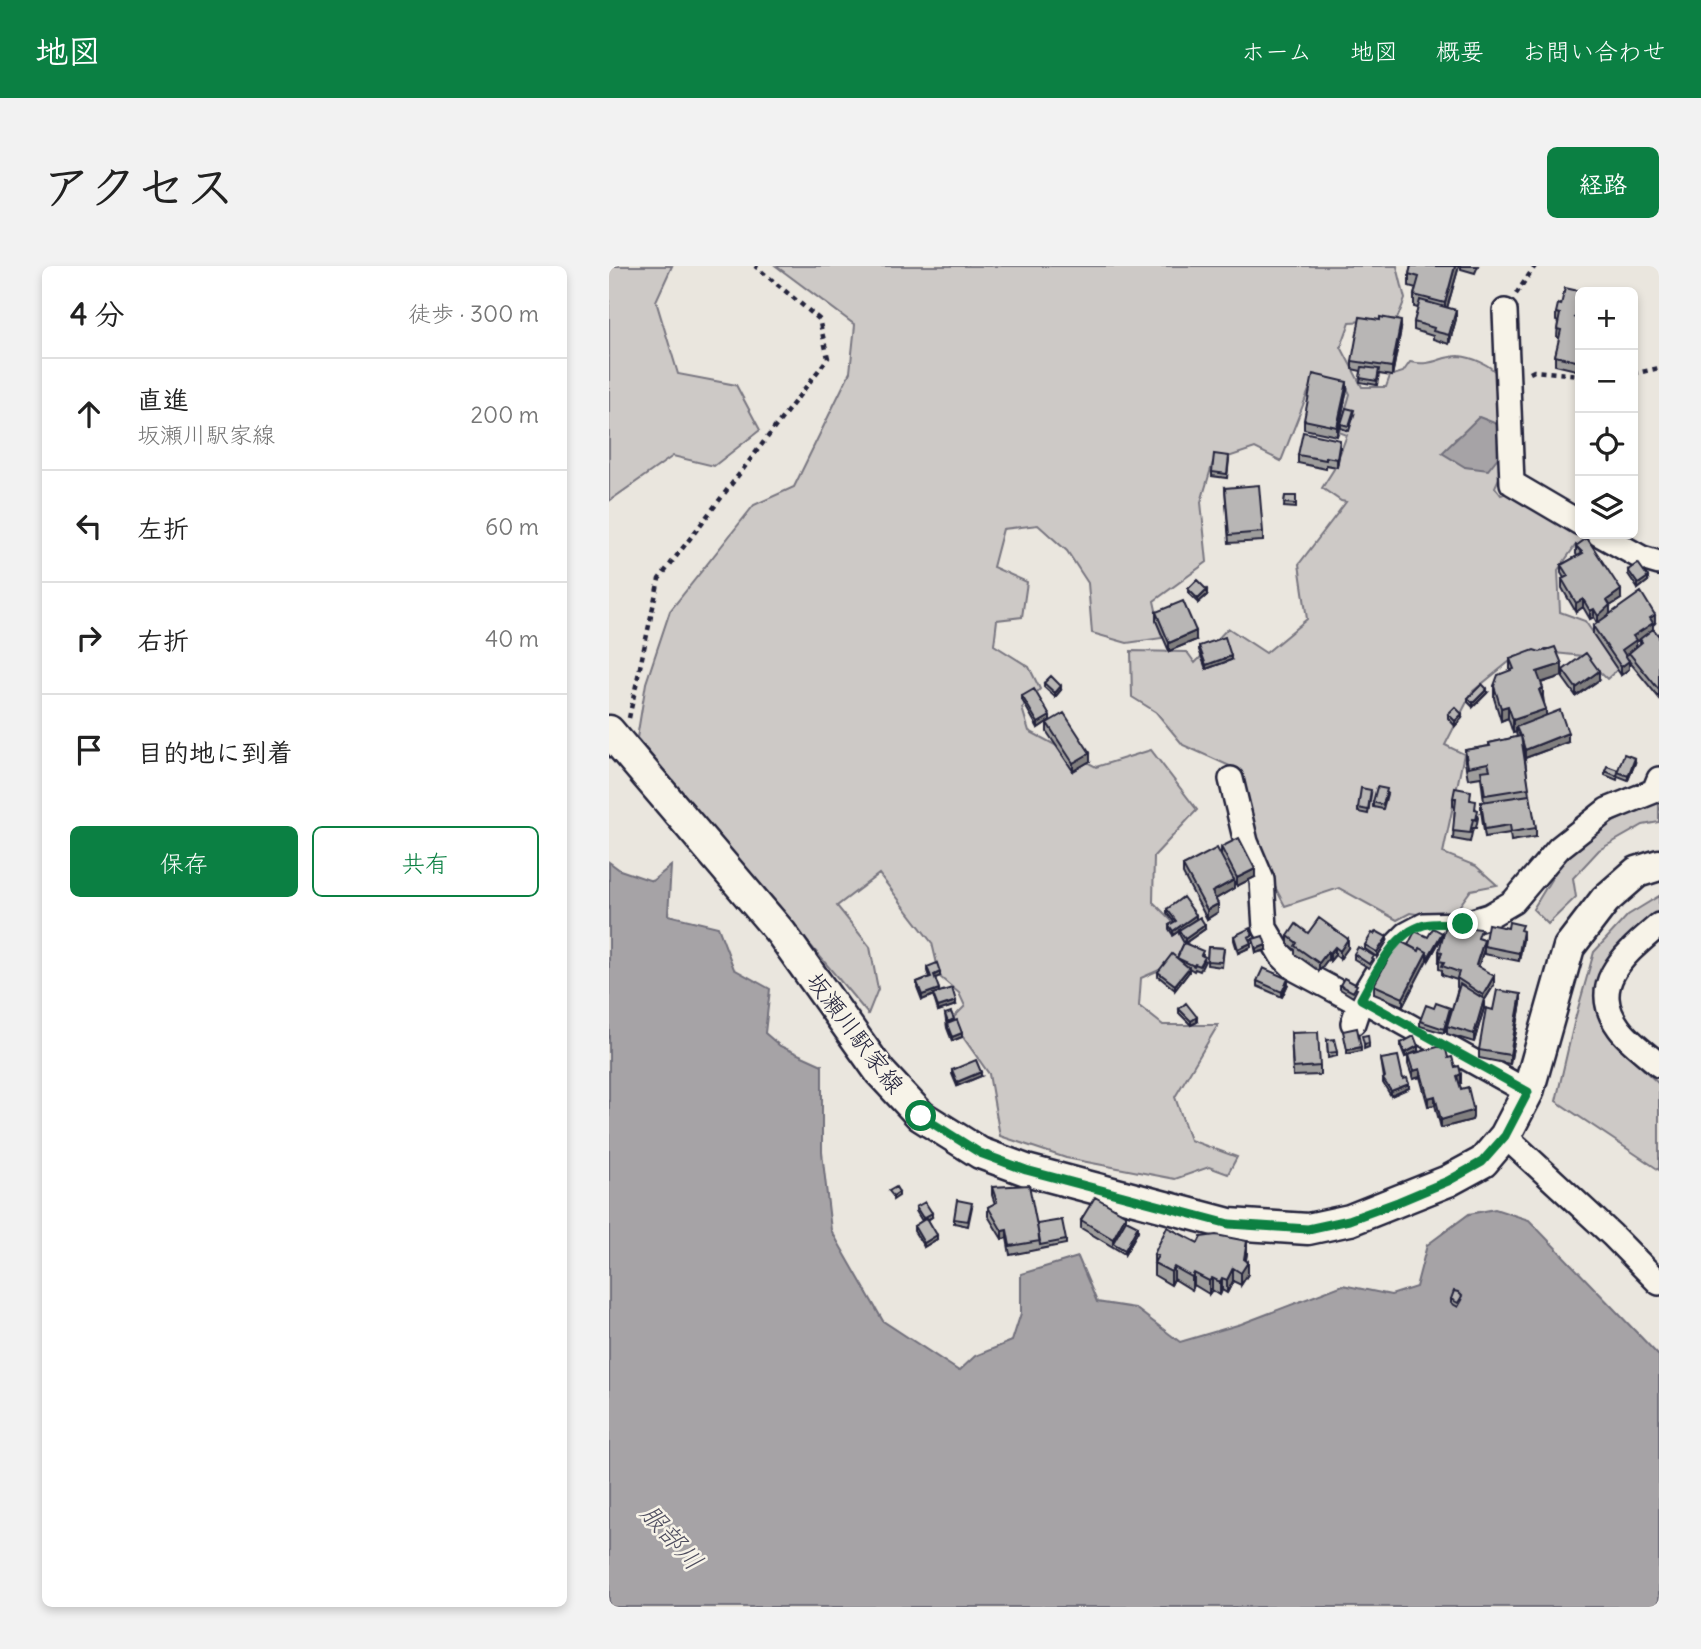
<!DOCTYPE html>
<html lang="ja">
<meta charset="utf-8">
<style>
body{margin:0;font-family:Delius,"Klee One",sans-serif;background:#f2f2f2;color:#222}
.controls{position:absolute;right:21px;top:21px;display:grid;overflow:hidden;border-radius:10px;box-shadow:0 4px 10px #0003}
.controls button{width:63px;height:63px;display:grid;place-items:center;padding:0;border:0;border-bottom:2px solid #e0e0e0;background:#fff;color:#222;font:35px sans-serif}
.stop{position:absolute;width:21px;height:21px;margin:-16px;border:5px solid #0b8043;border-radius:50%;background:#fff}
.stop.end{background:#0b8043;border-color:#fff;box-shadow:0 2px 7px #0008}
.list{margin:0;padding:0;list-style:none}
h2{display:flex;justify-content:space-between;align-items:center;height:91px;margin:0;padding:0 28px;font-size:30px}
h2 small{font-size:23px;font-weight:400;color:#767676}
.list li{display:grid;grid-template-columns:46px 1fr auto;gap:21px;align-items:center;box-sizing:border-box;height:112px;padding:0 28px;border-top:2px solid #e0e0e0}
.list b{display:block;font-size:26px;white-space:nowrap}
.list p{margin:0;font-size:23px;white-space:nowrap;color:#767676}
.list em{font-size:23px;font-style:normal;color:#767676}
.actions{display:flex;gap:14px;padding:21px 28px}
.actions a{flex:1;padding:16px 0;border:2px solid #0b8043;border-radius:10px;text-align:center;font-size:24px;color:#0b8043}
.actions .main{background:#0b8043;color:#fff}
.icon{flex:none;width:38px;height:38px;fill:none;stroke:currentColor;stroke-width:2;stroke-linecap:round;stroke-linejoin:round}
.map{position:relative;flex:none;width:1050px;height:1341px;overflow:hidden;border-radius:10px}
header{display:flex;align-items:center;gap:42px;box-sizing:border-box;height:98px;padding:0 35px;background:#0b8043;color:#fff}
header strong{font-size:33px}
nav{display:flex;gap:38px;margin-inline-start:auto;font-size:24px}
.intro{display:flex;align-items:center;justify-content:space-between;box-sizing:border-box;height:168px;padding:0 42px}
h1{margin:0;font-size:49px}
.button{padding:18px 32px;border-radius:10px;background:#0b8043;color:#fff;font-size:24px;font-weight:700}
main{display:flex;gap:42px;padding:0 42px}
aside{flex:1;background:#fff;border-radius:10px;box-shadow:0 4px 10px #0003}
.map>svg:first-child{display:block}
.green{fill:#cdc9c6;stroke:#787680;stroke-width:2;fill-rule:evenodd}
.water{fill:#a6a3a6;stroke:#716f7b;stroke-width:2}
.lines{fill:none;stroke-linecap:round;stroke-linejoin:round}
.minor-casing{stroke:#22223b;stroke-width:28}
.major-casing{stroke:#22223b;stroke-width:35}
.path{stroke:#22223b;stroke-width:4.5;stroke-dasharray:5 5;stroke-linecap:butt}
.minor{stroke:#f7f3e8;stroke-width:23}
.major{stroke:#f7f3e8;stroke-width:30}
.wall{fill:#9e9d9c;stroke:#22223b;stroke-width:2;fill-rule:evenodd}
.shaded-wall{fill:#817f7f;stroke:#22223b;stroke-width:2}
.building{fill:#b8b6b5;stroke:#22223b;stroke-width:2}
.route{stroke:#0b8043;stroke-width:9}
.labels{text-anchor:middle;stroke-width:5;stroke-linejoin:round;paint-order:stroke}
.street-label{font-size:24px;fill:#22223b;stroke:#f7f3e8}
.water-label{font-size:26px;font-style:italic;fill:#504f60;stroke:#f7f3e8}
</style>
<header>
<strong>地図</strong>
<nav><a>ホーム</a><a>地図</a><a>概要</a><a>お問い合わせ</a></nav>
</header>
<div class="intro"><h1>アクセス</h1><a class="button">経路</a></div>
<main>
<aside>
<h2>4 分<small>徒歩 · 300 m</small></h2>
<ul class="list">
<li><svg class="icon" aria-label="ahead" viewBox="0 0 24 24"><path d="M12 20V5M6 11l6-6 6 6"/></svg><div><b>直進</b><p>坂瀬川駅家線</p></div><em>200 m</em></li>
<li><svg class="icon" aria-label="left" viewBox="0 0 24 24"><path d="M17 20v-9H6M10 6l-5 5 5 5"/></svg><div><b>左折</b></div><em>60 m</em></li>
<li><svg class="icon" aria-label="right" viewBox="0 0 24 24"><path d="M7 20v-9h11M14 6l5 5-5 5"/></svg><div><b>右折</b></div><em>40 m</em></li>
<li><svg class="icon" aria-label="arrive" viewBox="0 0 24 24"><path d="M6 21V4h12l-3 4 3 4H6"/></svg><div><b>目的地に到着</b></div></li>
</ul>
<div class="actions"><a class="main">保存</a><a>共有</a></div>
</aside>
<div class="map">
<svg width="1050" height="1341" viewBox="0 0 1050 1341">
<rect width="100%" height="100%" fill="#eae6de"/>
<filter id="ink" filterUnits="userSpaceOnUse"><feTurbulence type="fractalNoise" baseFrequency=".0143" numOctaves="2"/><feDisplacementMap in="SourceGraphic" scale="14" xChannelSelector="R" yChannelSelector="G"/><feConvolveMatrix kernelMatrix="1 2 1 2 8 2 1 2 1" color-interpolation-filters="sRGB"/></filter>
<g filter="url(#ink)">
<!-- green -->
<path class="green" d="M0,0h63l-16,35 22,73 58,11 24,45 -46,36 -41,-10 -64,45z
M167,0h621l8,33 -8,20 -47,3 -9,25 21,40h24l4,-11 13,-4 7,-10c23,5 30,-6 49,-6 13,1 32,9 39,19l6,92 -9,20 6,8 14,-5 65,44h10l10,6 -25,6 -17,24 2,42 25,9 33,48 -11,10 -24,-23 -38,-4 -30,5 -43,35 -27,53 19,9 -21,99 33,13 21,19 -26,5 -21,29 -40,-6 -13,7 -58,-32 -54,18 -33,-63 -20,-76 -49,-22 -27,-33 -24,-15 -1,-46 56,1 8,11 33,-35 38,25 41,-34 -8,-55 47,-62 -5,-1 -19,-13 12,-19 13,-34 -8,-3 11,-38 -4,-8 -25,-10 -12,14 -28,71 -26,-13 -42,14 -12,40 6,60 -53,39 8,37 -35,5 -35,-10 -4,-50 -21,-32 -29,-26 -35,4 -10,38 34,15 -5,35 -25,3 -3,25 35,22 11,22 -18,19 7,23 67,36 55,-17 46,60 -43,46 -1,46 34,34 2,21 -48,21 -2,28 24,19h55l-43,72 15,43 47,17 -9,17 -19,-7 -34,12 -109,-21 -66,-22 -11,-62 -38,-54 14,-14 -6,-13 -19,-16 -8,-34 -53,-69 -42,32 33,41 8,42 -10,25 -231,-276 9,-55 24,-72 84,-106 40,-18 56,-115 5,-47zM859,165l13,37 -16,-1 -10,-28z
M1050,532v24l-16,3 -44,25 -26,28 3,19 -28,27 -15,-15 28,-46 31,-30z
M1050,630v17l-8,6 -47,58 -9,29 18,35 46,43v86l-103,-69 19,-82 19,-67 34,-37z"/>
<!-- water -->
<path class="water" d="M870,151l18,7 2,32 -11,14 -23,-3 -23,-14z
M0,596l11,8 32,11 19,-15 -3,49 50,12 16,42 36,20 -5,44 15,13 42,19v87l9,78 52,91 76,50 16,-15 37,-15 9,-28v-39l57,-17 19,45 38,6 45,34 61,-18 102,-39 48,10 25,-8 11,-42 42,-31 26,-5 34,11 130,136v251h-1050z"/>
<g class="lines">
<!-- minor casing -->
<g class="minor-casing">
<path id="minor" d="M896,45l7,172 68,40
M990,268l43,24 17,5
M622,513l15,63 16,38 3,48 16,27 14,14 60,32 6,-2 167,93
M1050,659c-31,27 -73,58 -40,103 10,14 27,25 40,37
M744,757l8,-24 28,-47 18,-18 17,-9 39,-1 26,-8 24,-14 46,-54 48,-38 47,-19 5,-12
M896,870l107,99 47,48"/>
</g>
<!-- major casing -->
<g class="major-casing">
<path id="major" d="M0,465l172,202 99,139 41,44 59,37 46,17 203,54 79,5 42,-9 98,-39 35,-19 22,-26 23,-44 41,-145 36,-47 32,-28 22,-7"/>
</g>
<!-- path -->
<path class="path" d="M907,28l19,-28
M921,107l4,-2 46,4
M1024,108l26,-6
M20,452l30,-139 169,-221 -9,-39 -64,-53"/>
<!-- minor -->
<use href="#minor" class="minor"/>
<!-- major -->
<use href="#major" class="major"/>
</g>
<!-- wall -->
<path class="wall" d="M802,0h48l-12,42 9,11 -7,25 -16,-5v-3l-19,-6v-8l4,-14 -4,-1v-12l2,-7 -7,-2v-12z
M852,0h17l-3,7 -14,-4z
M971,26v79l-25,-6v-9l5,-18 -3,-1 1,-15 -2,-1v-8l5,-8z
M792,63l-9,47 -13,-2 -2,11 -17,-3 1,-11 -9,-2v-8z
M738,124l-10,46 -33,-7v-9z
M745,149l-5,16 -8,-3v-4z
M731,183l-3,18 -11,-2v4l-28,-6v-8z
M620,194l-2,18 -15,-2v-4z
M616,222l38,44v9l-34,2z
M676,230h11v12l-12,-1z
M967,280l45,53 -11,7v7l45,10 -2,2v4l6,7v62l-30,-37v8l-8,6 -28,-41v-8l4,-3 -3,-6 -4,2 -7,-12 -7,5 -14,-24v-9l2,-1 -3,-5v-8l16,-9 -1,-2zM1031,374v4l-4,3v-5z
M1019,304l20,11 -10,8 -10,-15z
M579,323l19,6 -9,8 -10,-10z
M547,346l40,28 -27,11 -13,-30z
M590,380l32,14 -25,9 -7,-19z
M901,393l52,17 -21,7 5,33 22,26 -43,16 4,37 7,33v9l-25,4 -1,-8 -25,4 -4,-26v-9h3l-3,-25 -13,2 -3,-17v-12l24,-4v-3l28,-6 -1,-5 -3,1 -5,-15 -7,3 -7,-23v-12l16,-16z
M954,404l36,10 -23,16 -13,-18z
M435,417l17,7 -6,7 -11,-10z
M878,427l-14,14 -5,-5v-4z
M413,430l28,24 -12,8 -16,-28z
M839,448l14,4 -7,8 -7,-8z
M438,457l43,38 -17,10 -26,-39z
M1026,497l-7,17 -10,-4 -1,4 -12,-5v-4l13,-1z
M762,528l-3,20 -10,-2v-4z
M778,528l-4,15 -10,-2v-5z
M844,532l18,2 5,9 2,9 -2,10h-3l-3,14 -17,-3 2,-32 -2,-1z
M612,581l34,30 -18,9 -3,-5v7l-18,11 2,13 -11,7 -24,-45v-8l38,-11z
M558,643l29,10 9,10 -20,14 18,12 2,6 -5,10 -5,-2 -1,2 -5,-3v4l-14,18 -17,-14v-4l19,-14 7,-15 -5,-9v-3l-6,4 -4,-6v-4l5,-3 -7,-9z
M899,662l14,3 1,8 -4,22 -35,-7v-8z
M699,667l40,15 -8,11 -5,-4 -5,6 -2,-2 -9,12 -24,-17v-4l-7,-6v-8z
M625,670l19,3 13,11 -10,3 -3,-14 -3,2 1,6 -13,6 -4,-13z
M819,671h14l-13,23 -2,-1 -24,47 -29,-12v-9l34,-40z
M871,673l4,10 -6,18 16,18 -10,16v7l-10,34 -27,-8v-8l11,-38 -1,-1v-7l-15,-5v-5l-3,-1v-18z
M778,675l-10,16 -12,-8v-4z
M599,681l16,1 -2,19 -15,-2z
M745,688l20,6 -5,8 -15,-9z
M318,701l13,9 -5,2 4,14 17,13 -18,6 -5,-16 -11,5 -5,-13v-5l12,-5 -2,-6z
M648,715l31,3 -6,13 -25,-11z
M731,719l17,4 -4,8 -13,-8z
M912,737l-11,61 -31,-6v-8l14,-40z
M570,743l18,13 -6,3 -12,-12z
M841,746l-6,21 -24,-7v-5z
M336,748l9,7 8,16 -10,4 -5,-13z
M682,767l29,33v9l-27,1z
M718,774l10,12v4l-9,2z
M792,777l17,8 -8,4 38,3 7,9 6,16h-2l2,6 12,28 -1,3 -31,8 -6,-23 -7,1 -8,-29 -7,2 -5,-15v-8l-3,1 -4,-10z
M772,793l22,20 6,9 -18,8 -8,-13v-4l1,-1z
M343,804l29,6 -24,10 -5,-12z
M383,921l45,37 29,16v4l-56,11 -3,-17 -5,1 -14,-23v-9l7,-3 -3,-9z
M307,941l16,10 -4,3 9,19 -13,8 -10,-16v-5l8,-5 -6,-10z
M363,941l-4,19 -14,-3v-4z
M472,954h45l12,11 -13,23 -44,-26z
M638,987l-1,7 2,14 -7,11 -8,-4 -6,12 -5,-3 -2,5 -8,-5 -3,4 -15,-9 -2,5 -18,-11 -3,6 -17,-10v-21z
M842,1033l11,1 -4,7 -7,-4z"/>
<!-- shaded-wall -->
<path class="shaded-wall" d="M846,0h4l-14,49v-12z
M847,44v9l-7,25v-9z
M792,55v8l-9,47v-9z
M738,116v8l-10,46v-9z
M731,174v9l-3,18v-8z
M1039,311v4l-10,8v-5z
M598,324v5l-9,8v-4z
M1012,324v9l-11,7v8l-12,10v-8l9,-16z
M974,333v8l-7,5v-9z
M985,343v8l-4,2v-8z
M1046,349v8l-2,2v6l-17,11v7l-14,9v-8l11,-14 17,-18z
M587,365v9l-27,11v-8z
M622,390v4l-25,9v-4z
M1020,395v8l-8,6v-8z
M953,398v12l-25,8v-12z
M990,405v9l-23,16v-8z
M452,420v4l-6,7v-4z
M934,422v12l-4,-10z
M878,423v4l-14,14v-4z
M899,440v12l-7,3v-13z
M937,443v12l-30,6v5l-3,1v-13z
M853,448v4l-7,8v-5z
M441,450v4l-12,8v-5z
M959,467v9l-43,16v-8z
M481,487v8l-17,10v-8z
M1026,492v5l-7,17v-4z
M646,603v8l-18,9v-8z
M625,614v8l-22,13v-9z
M609,638v8l-11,7v-9z
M587,649v4l-23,16v-4z
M596,659v4l-20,14v-4z
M914,665v8l-4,22v-8z
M833,667v4l-13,23v-4z
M778,671v4l-10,16v-5z
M739,673v9l-8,11v-8z
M875,674v9l-8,25v-9z
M642,677v4l-13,6v-4z
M657,679v5l-10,3v-4z
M726,681v8l-5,6v-8z
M719,685v8l-9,12v-8z
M818,686v8l-24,46v-8z
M580,702v4l-14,18v-5z
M331,706v4l-6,3v-4z
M885,710v9l-10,16v7l-10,34v-8l9,-32v-7z
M679,713v5l-6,13v-5z
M330,723v4l-17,7v-5z
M912,728v9l-11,61v-9z
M347,735v4l-18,6v-4z
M841,742v4l-6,21v-4z
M588,751v5l-6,3v-4z
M353,767v4l-10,4v-4z
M760,777v4l-5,2v-5z
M809,780v5l-13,6v-4z
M752,781v4l-14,3v-4z
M811,803v8l-7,2v-8z
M372,806v4l-24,10v-4z
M852,808v9l-4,1v-8z
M800,818v4l-18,8v-5z
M826,830v9l-7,1v-8z
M864,842v9l-1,3 -31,8v-8z
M290,926v4l-6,4v-4z
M323,947v4l-9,5v-4z
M517,949v9l-13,19v-4z
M529,960v5l-13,23v-4z
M398,964v8l-5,1v-8z
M328,969v4l-13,8v-4z
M638,975v12l-3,15 4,-6v12l-7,11v-12z
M565,1001v12l-3,6v-13z
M624,1002v13l-6,12v-13z
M585,1007v12l-2,5v-13z
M603,1012v12l-3,4v-13z
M613,1012v12l-2,5v-13z"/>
<!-- building -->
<path class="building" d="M802,0h44l-10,37 -31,-8 5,-18 -10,-3z
M956,22l18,4h-3v26l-6,-1 6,2v43l-25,-6 6,-26 -4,-1 3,-15 -4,-1 2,-9 3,1z
M811,34l36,10 -7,25 -16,-4 1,-3 -20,-6z
M751,51l20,3v-3l21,4 -9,46 -40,-6z
M753,101l17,2 -2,12 -17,-3z
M704,108l34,8 -10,45 -33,-7z
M737,142l8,2 -5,16 -8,-2z
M694,166l37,8 -3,19 -11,-2v3l-28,-5z
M605,188l15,2 -2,18 -15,-2z
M650,219l4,47 -34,3 -4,-47z
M676,230h11v8l-12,-1z
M978,272l34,52 -14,10 3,5 -12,11 -4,-7 -4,2 -7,-12 -7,4 -14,-24 6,-3 -7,-11 22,-12 -7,-7z
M1029,297l10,14 -10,7 -10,-14z
M588,314l10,10 -9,9 -10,-10z
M1032,326l14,23 -5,3 3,5 -20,13 3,4 -14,10 7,11 -8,6 -28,-41z
M574,335l13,30 -27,12 -13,-31z
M1044,363l6,7v54l-30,-37 13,-11 -2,-3z
M616,371l6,19 -25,9 -7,-19z
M946,381l7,17 -25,8 6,16 -4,2 7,19 -33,11 -5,-14 -7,2 -7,-22 4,-11 16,-6 -4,-10 24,-9 6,2z
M977,387l13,18 -23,17 -13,-18z
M442,410l10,10 -6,7 -11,-10z
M873,418l5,5 -14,14 -5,-5z
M425,423l16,27 -12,7 -16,-27z
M846,441l7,7 -7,7 -7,-7z
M951,444l8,23 -43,17 -4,-14h-1l-4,-9z
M455,447l26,40 -17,10 -26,-40z
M912,470l8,52 -44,7 -4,-24 9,-1 -2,-7 -20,4 -3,-17 25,-4 -1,-3z
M1015,488l11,4 -7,18 -10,-4 -1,4 -12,-5 2,-5 11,4z
M768,521l10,2 -4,16 -10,-3z
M752,522l10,2 -3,20 -10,-2z
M846,522l16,3 -1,9 6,1 -1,8 3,1 -2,10 -3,-1 -3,14 -17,-2 3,-33h-3z
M921,529l6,33 -25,4 -1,-7 -25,4 -4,-27z
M630,572l16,31 -18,9 -16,-31z
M608,582l17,32 -22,12 6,12 -11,6 -24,-44z
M574,631l13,18 -23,16 -4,-6 7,-4 -9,-12z
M591,651l5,8 -20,14 -6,-9z
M710,652l29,21 -8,12 -5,-4 -5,6 -2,-2 -9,12 -24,-17 2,-3 -9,-7 8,-12 12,9z
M900,656l13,3 -2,5 3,1 -4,22 -35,-7 4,-22 20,4z
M837,659l35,4 -3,9 6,2 -8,25 18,11 -11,19 -26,-17 2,-6 -17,-6 2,-4 -5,-1 3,-9 -3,-1z
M641,662l3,7 -5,2 3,6 -13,6 -4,-13z
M824,662l9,5 -13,23 -2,-1v-3l-7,-4 -1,3 -11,-6 7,-14 13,6z
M767,665l11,6 -10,15 -12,-7 7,-12 2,1z
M654,670l3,9 -10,4 -3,-10z
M789,674l21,11 1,-3 7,4 -24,46 -29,-13z
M575,677l19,8 -2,4 4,2 -5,9 -5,-2 -1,2 -17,-8z
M599,681l16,1 -2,14 -15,-1z
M749,681l16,9 -5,8 -15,-10z
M563,688l17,14 -14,17 -17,-13z
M328,697l3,9 -6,3 5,14 -17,6 -5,-13 14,-5 -4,-10z
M654,702l25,11 -6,13 -25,-11z
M735,712l13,7 -4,7 -13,-7z
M851,718l24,15 -10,35 -27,-8z
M343,722l4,13 -18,6 -5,-13z
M888,724l24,4 -11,61 -31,-5 7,-42 7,2z
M577,737l11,14 -6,4 -12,-12z
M827,737l14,5 -6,21 -24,-8 6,-16 8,3z
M342,746l3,7 -6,3 -3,-8z
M348,754l5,13 -10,4 -5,-13z
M748,762l4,19 -14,3 -4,-19z
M709,766l2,34 -27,2 -2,-35z
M759,769l1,8 -5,1 -2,-8z
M805,770l4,10 -13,7 -4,-10z
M725,773l3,13 -9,1 -1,-13z
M836,779l3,13 4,-1 3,10 4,-1 2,8 -4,2 4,13 7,-2 5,21 -1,3 -31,9 -6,-24 -7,2 -8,-29 -7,2 -5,-16z
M789,790l5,23 4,-1 2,6 -18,7 -8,-12 2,-2 -4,-18z
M367,794l5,12 -24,10 -5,-12z
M420,919l11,56 -30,5 -3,-16 -5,1 -14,-24 9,-5 -5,-15z
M287,921l3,5 -6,4 -4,-5z
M486,931l31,18 -13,24 -32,-19z
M348,934l15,3 -4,18 -14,-2z
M316,936l7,11 -9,5 -7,-11z
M318,952l10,17 -13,8 -10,-17z
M453,954l4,20 -26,5 -3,-21z
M517,954l12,6 -13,24 -12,-7z
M558,961l31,16 3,-6 15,-2 31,6 -3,18 4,3 -7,11 -8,-5 -6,12 -5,-2 -2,4 -8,-4 -3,3 -15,-8 -2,4 -18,-10 -3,5 -17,-9 4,-7 -4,-2z
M845,1025l4,1 4,4 -4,7 -7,-4z"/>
</g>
<g class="lines" filter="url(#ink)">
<!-- route -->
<path class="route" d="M312,850l59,37 46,17 203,54 79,5 41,-9 49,-18 50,-21 34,-19 23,-26 23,-44 -167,-93c15,-26 32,-66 63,-74 11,-3 27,-1 39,-1"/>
</g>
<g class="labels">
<!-- street labels -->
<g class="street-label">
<text transform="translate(246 767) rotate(53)" y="8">坂瀬川駅家線</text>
</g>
<!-- water labels -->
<g class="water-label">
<text transform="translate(63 1271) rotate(48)" y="9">服部川</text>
</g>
</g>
</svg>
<div class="controls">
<button>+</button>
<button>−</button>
<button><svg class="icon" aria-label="locate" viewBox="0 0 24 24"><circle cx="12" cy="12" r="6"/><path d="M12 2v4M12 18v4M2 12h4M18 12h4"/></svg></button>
<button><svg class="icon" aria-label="layers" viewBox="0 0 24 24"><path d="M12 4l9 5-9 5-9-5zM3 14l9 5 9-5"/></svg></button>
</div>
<div class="stop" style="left:312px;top:850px"></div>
<div class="stop end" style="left:854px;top:658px"></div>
</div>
</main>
